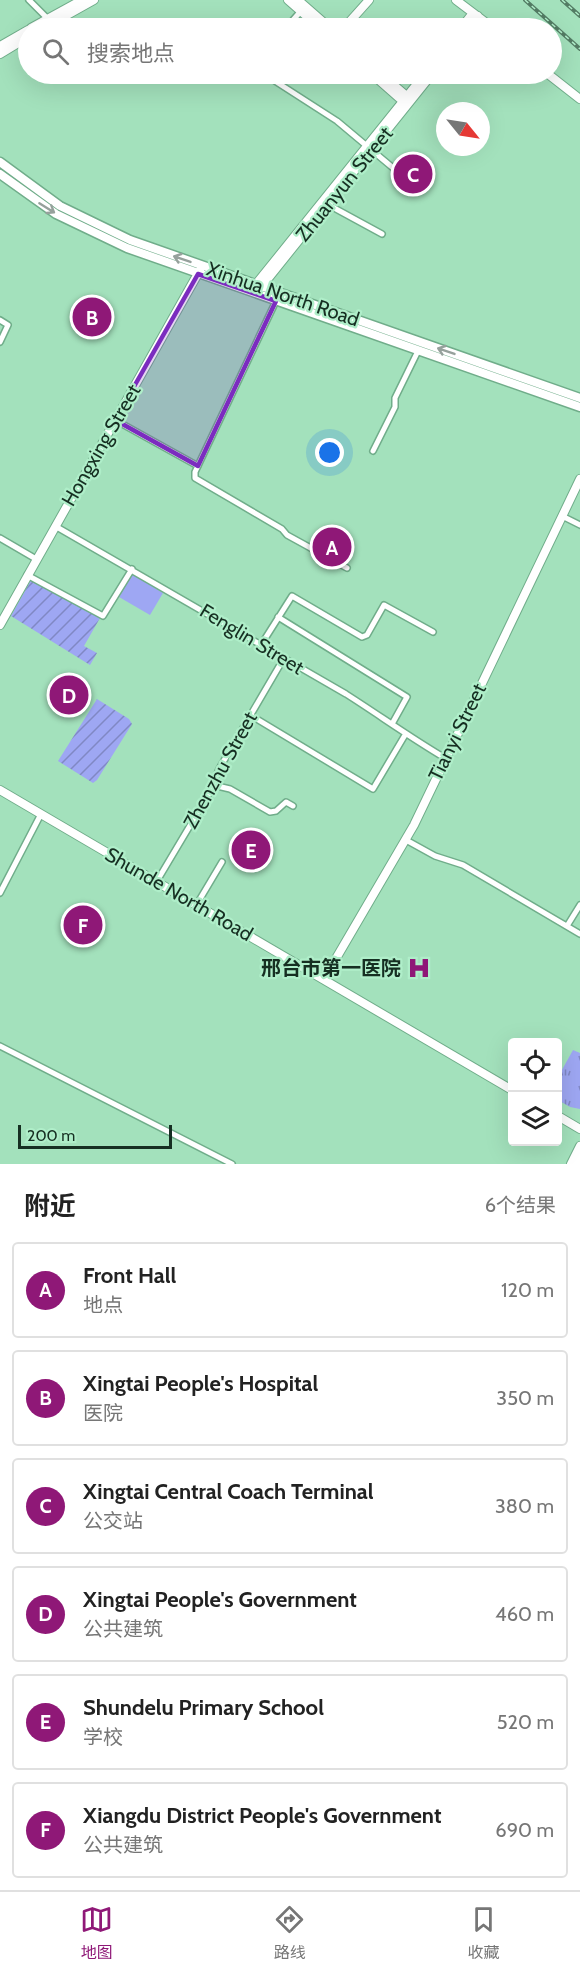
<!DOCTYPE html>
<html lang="zh">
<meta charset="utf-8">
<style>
body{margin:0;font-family:Cabin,"Noto Sans SC",sans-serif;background:#f2f2f2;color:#222}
.controls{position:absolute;right:18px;bottom:18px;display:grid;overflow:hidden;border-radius:6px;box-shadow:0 6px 24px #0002}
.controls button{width:54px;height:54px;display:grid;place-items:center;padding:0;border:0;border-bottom:2px solid #e0e0e0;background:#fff;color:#222;font:30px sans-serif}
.compass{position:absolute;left:436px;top:102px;width:54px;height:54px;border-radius:50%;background:#fff;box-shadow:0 6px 24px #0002;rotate:120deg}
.scale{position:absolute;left:18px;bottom:15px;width:154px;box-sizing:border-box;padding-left:6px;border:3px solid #162f22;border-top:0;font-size:16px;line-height:21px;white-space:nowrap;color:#162f22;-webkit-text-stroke:4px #afeec9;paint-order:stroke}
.you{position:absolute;left:330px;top:453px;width:21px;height:21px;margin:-15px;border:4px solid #fff;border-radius:50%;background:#1a73e8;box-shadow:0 0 0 9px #1a73e833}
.badge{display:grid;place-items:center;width:39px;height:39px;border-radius:50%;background:#8f1877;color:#fff;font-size:20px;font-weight:700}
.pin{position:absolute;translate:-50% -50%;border:3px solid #fff;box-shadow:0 2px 6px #0006}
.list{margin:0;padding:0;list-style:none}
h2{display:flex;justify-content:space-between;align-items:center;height:78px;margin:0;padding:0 24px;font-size:26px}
h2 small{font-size:20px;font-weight:400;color:#767676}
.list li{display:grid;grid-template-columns:39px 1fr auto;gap:18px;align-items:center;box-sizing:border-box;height:96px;margin:0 12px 12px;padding:0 12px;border:2px solid #e0e0e0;border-radius:6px}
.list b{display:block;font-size:22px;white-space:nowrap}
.list p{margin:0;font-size:20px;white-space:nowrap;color:#767676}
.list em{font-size:20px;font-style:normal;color:#767676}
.icon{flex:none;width:33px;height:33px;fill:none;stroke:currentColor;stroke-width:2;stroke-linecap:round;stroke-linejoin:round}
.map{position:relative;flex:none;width:580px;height:1164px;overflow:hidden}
.search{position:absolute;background:#fff;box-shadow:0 6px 24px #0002;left:18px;right:18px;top:18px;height:66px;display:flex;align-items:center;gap:15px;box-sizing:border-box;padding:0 21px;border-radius:33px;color:#767676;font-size:22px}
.sheet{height:726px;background:#fff}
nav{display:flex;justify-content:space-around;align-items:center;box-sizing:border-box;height:84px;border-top:2px solid #e0e0e0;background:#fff;font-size:16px;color:#767676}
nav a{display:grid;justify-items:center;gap:3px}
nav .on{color:#8f1877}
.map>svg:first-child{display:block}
.grass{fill:#9ea7f3}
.park{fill:url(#park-tufts)}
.garden{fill:url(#garden-furrows)}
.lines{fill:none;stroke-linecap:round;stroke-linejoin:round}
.street-casing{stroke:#70ad8a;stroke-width:8}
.secondary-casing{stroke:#70ad8a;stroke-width:10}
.primary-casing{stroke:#70ad8a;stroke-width:11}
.street{stroke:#fff;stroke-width:5}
.secondary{stroke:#fff;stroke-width:8}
.primary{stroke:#fff;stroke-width:8}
.rail-casing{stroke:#537c64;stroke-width:4}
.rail{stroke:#afeec9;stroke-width:1.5;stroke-dasharray:4.5;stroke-linecap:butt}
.oneway{stroke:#96a19c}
.marked{fill:#7b2cbf;fill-opacity:0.2;stroke:#7b2cbf;stroke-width:4.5;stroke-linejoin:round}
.labels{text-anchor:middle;stroke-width:4.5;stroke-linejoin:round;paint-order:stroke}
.street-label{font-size:20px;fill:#162f22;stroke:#afeec9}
.poi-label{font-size:20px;font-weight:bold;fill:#162f22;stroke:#afeec9;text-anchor:end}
</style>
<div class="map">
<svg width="580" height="1164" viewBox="0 0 580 1164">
<defs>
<pattern id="park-tufts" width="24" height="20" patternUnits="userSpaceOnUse" patternTransform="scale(1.5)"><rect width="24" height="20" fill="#9ea7f3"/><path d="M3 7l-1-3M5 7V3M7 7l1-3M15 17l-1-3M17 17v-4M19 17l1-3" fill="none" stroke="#8088c4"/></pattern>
<pattern id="garden-furrows" width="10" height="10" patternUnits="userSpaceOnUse" patternTransform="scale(1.5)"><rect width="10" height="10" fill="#9ea7f3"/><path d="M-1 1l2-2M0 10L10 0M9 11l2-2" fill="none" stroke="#8088c4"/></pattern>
</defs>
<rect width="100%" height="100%" fill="#a3e1bc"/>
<!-- grass -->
<path class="grass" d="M132,574l31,19 -13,22 -31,-18z"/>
<!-- park -->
<path class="park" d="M573,1050l7,3v56l-10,-2 -12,-7v-23z"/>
<!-- garden -->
<path class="garden" d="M31,580l69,38 -16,28 13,7 -7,12 -79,-49z
M97,699l32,20 3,5 -35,56 -4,3 -35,-22z"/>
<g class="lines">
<!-- street casing -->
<g class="street-casing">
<path id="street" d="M29,0l19,19
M286,28l15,-17
M264,74l73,47 74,62 12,-11
M325,203l57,31
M276,301l-81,171v6l87,51 5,6 60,33
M0,320l8,5 -8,17
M115,420l83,46
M373,451l22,-44v-9l23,-47
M562,516l18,9
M55,526l291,168c33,21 65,44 99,64
M0,538l36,21
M27,575l76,41 29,-47
M278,617l129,80 -15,27
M261,645l31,-49 70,41 5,-2 17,-30 49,27
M250,715l123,74 32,-54
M213,785l17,4 40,23 6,-1 10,-9 7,4
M406,840l29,16 28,9 117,69
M157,881l53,-89 9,-23 65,-111
M0,893l41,-79
M197,904l25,-42
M567,926l13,-21
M0,1046l232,118"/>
</g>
<!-- secondary casing -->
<g class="secondary-casing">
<path id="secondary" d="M288,0l32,28
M298,0l32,28
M456,0l37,28
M31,28l51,-28
M44,28l50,-28
M344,28l25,-28
M461,28l12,-15
M468,28l10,-12
M0,46l28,-16
M0,54l28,-17
M372,74l34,30
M381,74l29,25
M548,74l32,25
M253,288l172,-214
M258,291l174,-217
M0,625l200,-355
M0,790l512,300
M324,979l90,-154 166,-346
M558,1116l22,13
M571,1164l9,-18
M577,1164l3,-5"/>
</g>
<!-- primary casing -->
<g class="primary-casing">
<path id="primary" d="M0,162l60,44 70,34 450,158
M0,174l56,40 71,34 453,159"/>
</g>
<!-- street -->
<use href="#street" class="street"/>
<!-- secondary -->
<use href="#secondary" class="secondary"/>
<!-- primary -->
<use href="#primary" class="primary"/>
<!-- rail casing -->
<g class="rail-casing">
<path id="rail" d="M525,0l55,49
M562,0l18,16"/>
</g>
<!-- rail -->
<use href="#rail" class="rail"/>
</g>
<!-- one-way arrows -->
<defs><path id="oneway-shaft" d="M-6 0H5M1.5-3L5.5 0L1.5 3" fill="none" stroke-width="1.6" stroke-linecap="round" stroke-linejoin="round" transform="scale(1.5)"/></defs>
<g class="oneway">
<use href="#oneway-shaft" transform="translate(47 208) rotate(32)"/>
<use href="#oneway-shaft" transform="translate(182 259) rotate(-161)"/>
<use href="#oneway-shaft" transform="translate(446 351) rotate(-161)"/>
</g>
<!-- marked area -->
<path class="marked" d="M198,274l78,27 -78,165 -83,-46z"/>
<!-- icons -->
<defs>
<g id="hospital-bare" transform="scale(1.8)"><path d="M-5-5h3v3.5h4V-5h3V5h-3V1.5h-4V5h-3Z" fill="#8f1877" stroke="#afeec9" stroke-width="2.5" paint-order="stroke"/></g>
</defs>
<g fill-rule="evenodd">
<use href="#hospital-bare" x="419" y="968"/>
</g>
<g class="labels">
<!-- street labels -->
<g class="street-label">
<text transform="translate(344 184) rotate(-51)" y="7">Zhuanyun Street</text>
<text transform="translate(283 294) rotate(19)" y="7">Xinhua North Road</text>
<text transform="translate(101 445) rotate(-60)" y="7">Hongxing Street</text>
<text transform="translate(252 639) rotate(31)" y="7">Fenglin Street</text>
<text transform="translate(457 732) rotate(-64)" y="7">Tianyi Street</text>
<text transform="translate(220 770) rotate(-61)" y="7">Zhenzhu Street</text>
<text transform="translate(179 894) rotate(30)" y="7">Shunde North Road</text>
</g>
<!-- poi labels -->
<g class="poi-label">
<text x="401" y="975">邢台市第一医院</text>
</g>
</g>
</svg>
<div class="controls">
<button><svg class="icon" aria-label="locate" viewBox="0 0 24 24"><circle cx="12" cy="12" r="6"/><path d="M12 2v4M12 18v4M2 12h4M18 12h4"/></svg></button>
<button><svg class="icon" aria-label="layers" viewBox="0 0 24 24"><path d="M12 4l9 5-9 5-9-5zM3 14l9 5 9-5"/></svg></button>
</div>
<svg class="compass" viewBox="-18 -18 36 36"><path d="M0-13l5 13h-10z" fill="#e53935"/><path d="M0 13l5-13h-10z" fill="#767676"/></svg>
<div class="scale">200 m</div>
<div class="you"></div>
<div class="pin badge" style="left:332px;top:547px">A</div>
<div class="pin badge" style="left:92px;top:317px">B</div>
<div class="pin badge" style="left:413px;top:174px">C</div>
<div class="pin badge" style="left:69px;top:695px">D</div>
<div class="pin badge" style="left:251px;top:850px">E</div>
<div class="pin badge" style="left:83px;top:925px">F</div>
<div class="search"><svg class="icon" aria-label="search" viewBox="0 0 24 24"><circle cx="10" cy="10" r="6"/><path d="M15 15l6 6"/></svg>搜索地点</div>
</div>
<section class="sheet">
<h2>附近<small>6个结果</small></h2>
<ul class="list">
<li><span class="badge">A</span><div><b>Front Hall</b><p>地点</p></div><em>120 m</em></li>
<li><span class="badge">B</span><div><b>Xingtai People's Hospital</b><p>医院</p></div><em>350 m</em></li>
<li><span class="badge">C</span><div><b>Xingtai Central Coach Terminal</b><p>公交站</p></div><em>380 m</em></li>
<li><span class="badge">D</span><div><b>Xingtai People's Government</b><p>公共建筑</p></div><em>460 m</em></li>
<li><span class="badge">E</span><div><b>Shundelu Primary School</b><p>学校</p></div><em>520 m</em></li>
<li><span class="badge">F</span><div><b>Xiangdu District People's Government</b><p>公共建筑</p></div><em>690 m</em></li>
</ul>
</section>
<nav>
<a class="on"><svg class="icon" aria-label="map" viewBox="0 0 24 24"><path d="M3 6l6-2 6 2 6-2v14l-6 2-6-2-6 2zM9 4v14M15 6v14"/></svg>地图</a>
<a><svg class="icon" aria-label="directions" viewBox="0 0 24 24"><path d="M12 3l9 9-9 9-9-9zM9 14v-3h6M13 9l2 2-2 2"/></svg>路线</a>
<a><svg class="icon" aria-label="saved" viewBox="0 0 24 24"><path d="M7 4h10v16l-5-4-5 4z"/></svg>收藏</a>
</nav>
